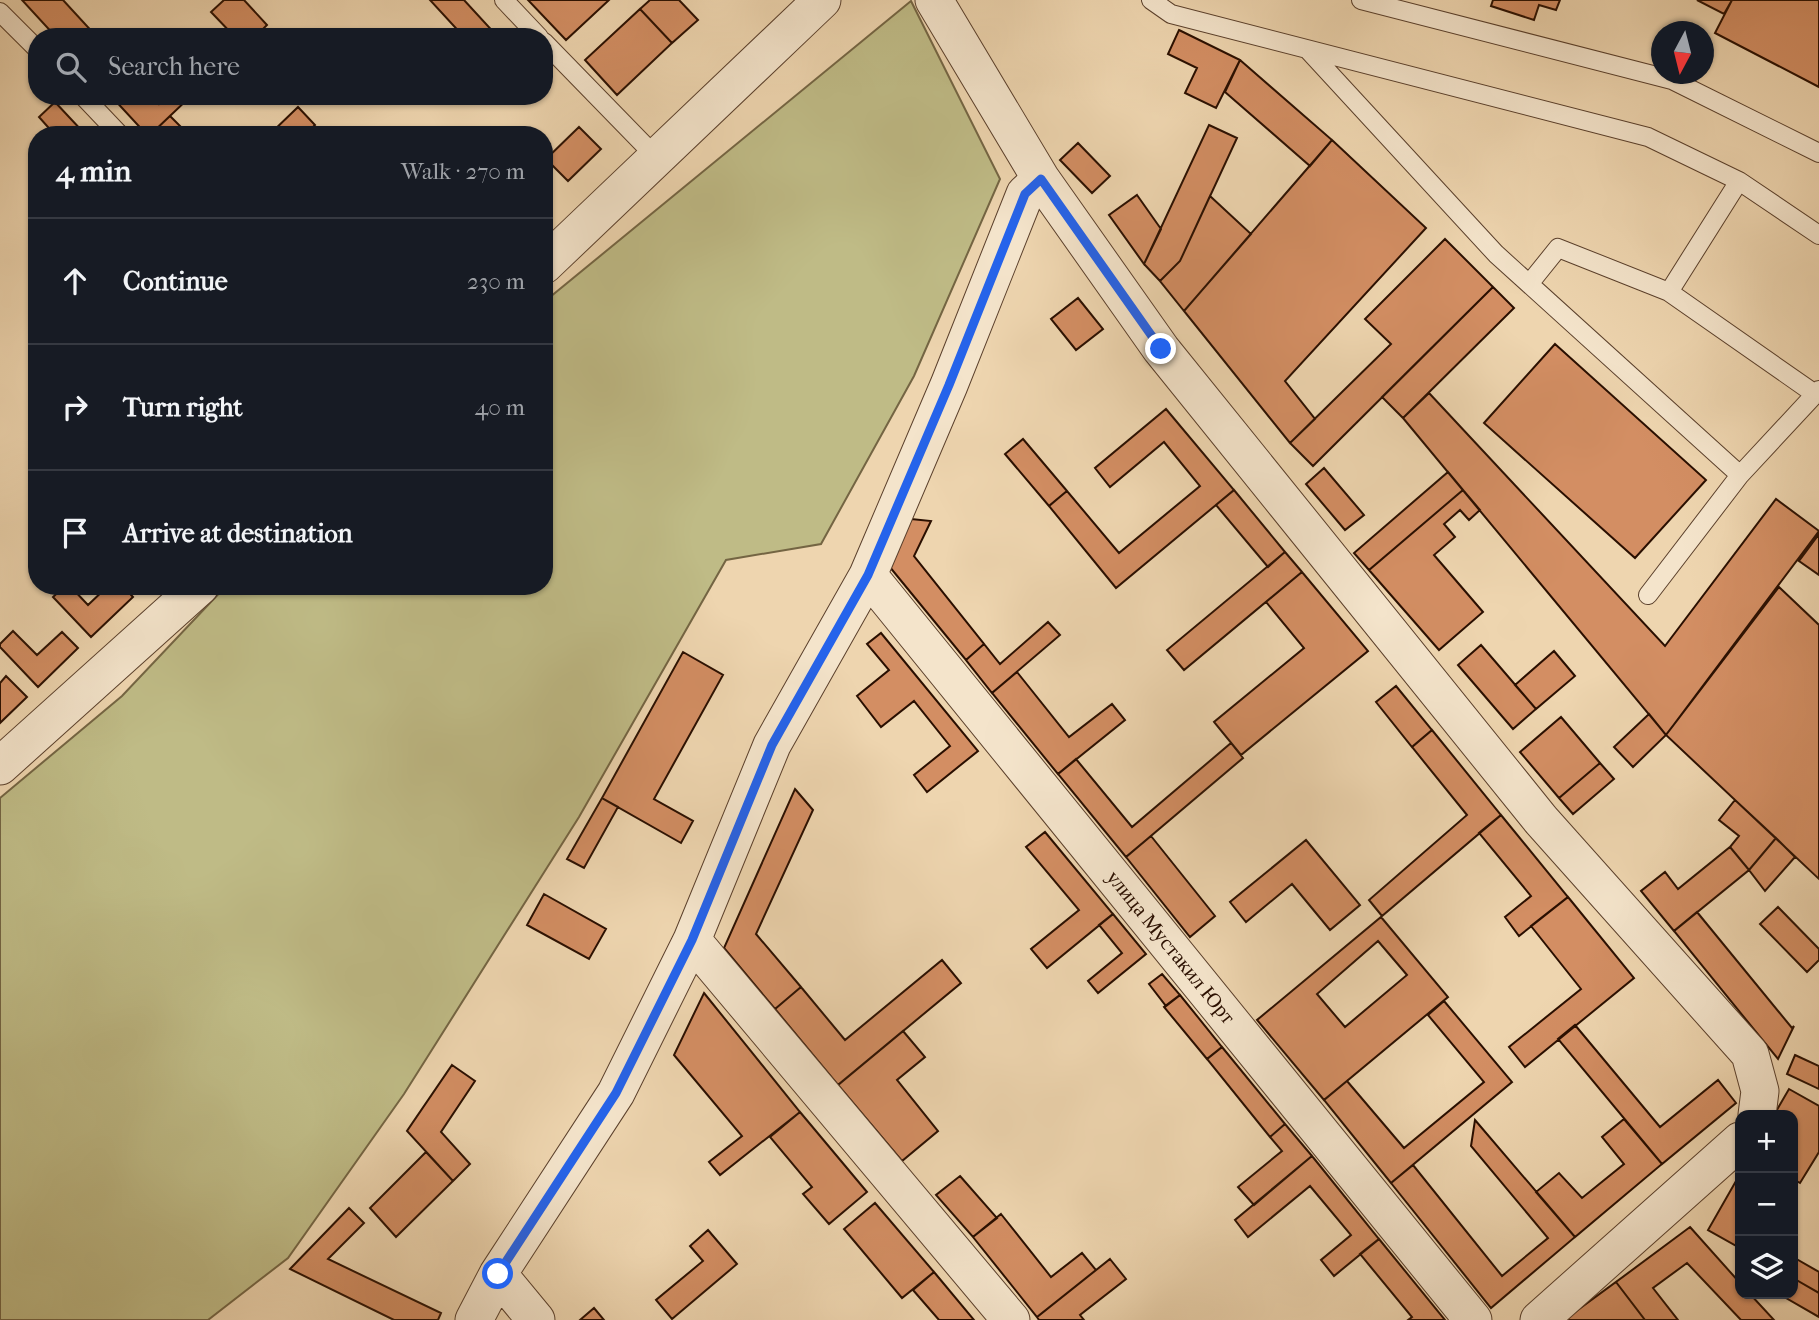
<!DOCTYPE html>
<meta charset="utf-8">
<style>
body{margin:0;font-family:"IM FELL French Canon",serif;background:#242831;color:#f1f3f6}
.controls{position:absolute;right:21px;bottom:21px;display:grid;overflow:hidden;border-radius:14px;box-shadow:0 2px 5px #0004}
.controls button{width:63px;height:63px;display:grid;place-items:center;padding:0;border:0;border-bottom:2px solid #363941;background:#171b24;color:#f1f3f6;font:35px sans-serif}
.compass{position:absolute;left:1651px;top:21px;width:63px;height:63px;border-radius:50%;background:#171b24;box-shadow:0 2px 5px #0004;rotate:187deg}
.stop{position:absolute;width:21px;height:21px;margin:-16px;border:5px solid #2563eb;border-radius:50%;background:#fff}
.stop.end{background:#2563eb;border-color:#fff;box-shadow:0 2px 7px #0008}
.list{margin:0;padding:0;list-style:none}
h2{display:flex;justify-content:space-between;align-items:center;height:91px;margin:0;padding:0 28px;font-size:30px}
h2 small{font-size:23px;font-weight:400;color:#9ea1a6}
.list li{display:grid;grid-template-columns:46px 1fr auto;gap:21px;align-items:center;box-sizing:border-box;height:126px;padding:0 28px;border-top:2px solid #363941}
.list b{display:block;font-size:26px;white-space:nowrap}
.list em{font-size:23px;font-style:normal;color:#9ea1a6}
.icon{flex:none;width:38px;height:38px;fill:none;stroke:currentColor;stroke-width:2;stroke-linecap:round;stroke-linejoin:round}
.map{position:relative;flex:none;width:1819px;height:1320px;overflow:hidden}
.search{position:absolute;background:#171b24;box-shadow:0 2px 5px #0004;left:28px;top:28px;width:525px;height:77px;display:flex;align-items:center;gap:18px;box-sizing:border-box;padding:0 24px;border-radius:28px;color:#9ea1a6;font-size:26px}
.panel{position:absolute;background:#171b24;box-shadow:0 2px 5px #0004;left:28px;top:126px;width:525px;height:469px;border-radius:28px}
.map>svg:first-child{display:block}
.green{fill:#bfbb86;stroke:#746543;stroke-width:2}
.building{fill:#d38e63;stroke:#2a0f00;stroke-width:2;fill-rule:evenodd}
.lines{fill:none;stroke-linecap:round;stroke-linejoin:round}
.lane-casing{stroke:#5b402c;stroke-width:20}
.street-casing{stroke:#5b402c;stroke-width:39}
.lane{stroke:#f4e4cb;stroke-width:18}
.street{stroke:#f4e4cb;stroke-width:37}
.route{stroke:#2563eb;stroke-width:9}
.labels{text-anchor:middle;stroke-width:5;stroke-linejoin:round;paint-order:stroke}
.street-label{font-size:21px;fill:#2a0f00;stroke:#f4e4cb}
</style>
<div class="map">
<svg width="1819" height="1320" viewBox="0 0 1819 1320">
<rect width="100%" height="100%" fill="#eed5af"/>
<filter id="stains"><feTurbulence type="fractalNoise" baseFrequency=".00286" numOctaves="4"/><feColorMatrix values="0 0 0 0 .2 0 0 0 0 .09 0 0 0 0 .02 0 0 0 .5 -.17"/></filter>
<radialGradient id="worn" r=".72"><stop offset=".6" stop-color="#630" stop-opacity="0"/><stop offset="1" stop-color="#630" stop-opacity=".3"/></radialGradient>
<!-- green -->
<path class="green" d="M911,1l89,178 -86,197 -93,168 -95,16 -147,257 -175,277 -116,164 -80,62h-208v-522l122,-102 104,-110h318v-284z"/>
<!-- building -->
<path class="building" d="M22,0h41l34,37h-41z
M224,0h20l23,25 -12,12h-23l1,-2 -22,-23z
M430,0h34l34,37h-34z
M528,0h81l-43,40z
M650,0h29l19,20 -26,23 -32,-34z
M1493,0h67l-4,10 -17,-5 -5,15 -43,-14z
M1697,0h35l-8,14z
M1732,0h87v87l-104,-54z
M640,9l32,34 -55,52 -32,-35z
M1179,30l61,30 -24,48 -31,-15 12,-25 -29,-14z
M1240,60l92,80 -22,26 -85,-74z
M111,96h41l7,8 9,-8h23l-41,39h-3z
M55,102l29,31 -2,2h-27l-16,-18z
M298,107l17,18 -10,10h-36z
M170,116l19,19h-39z
M1209,125l28,13 -57,123 -20,20 -16,-17z
M579,127l22,22 -33,32 -22,-22z
M1332,140l94,88 -141,153 30,38 -25,24 -106,-132z
M1078,143l32,33 -18,17 -32,-33z
M1137,195l24,34 -17,35 -35,-49z
M1210,196l41,38 -67,77 -24,-30 20,-20z
M1445,239l48,48 -180,179 -23,-23 101,-99 -26,-25z
M1493,287l21,21 -111,110 -21,-21z
M1078,298l25,31 -27,21 -25,-31z
M1555,344l151,136 -71,78 -151,-135z
M1429,393l236,253 111,-147 43,32 -153,204 -263,-317z
M1166,409l68,81 -118,98 -67,-82 18,-15 52,62 81,-67 -36,-44 -54,45 -15,-19z
M1023,439l44,52 -18,15 -44,-52z
M1324,468l40,47 -19,15 -39,-46z
M1448,472l15,18 -94,80 -15,-17z
M1234,490l51,62 -17,15 -52,-62z
M1463,490l17,20 -11,10 -9,-10 -16,14 11,13 -21,18 49,57 -44,38 -70,-80z
M911,519l20,2 -17,35 70,88 -18,16 -77,-94z
M1819,534v41l-20,-14z
M1285,552l17,20 -118,98 -17,-20z
M1302,572l66,79 -127,104 -27,-33 90,-74 -38,-46z
M65,586h5l18,19 20,-19h15l10,11 -42,40 -38,-40z
M1779,587l40,38v254l-153,-144z
M1048,622l12,13 -68,58 -26,-33 18,-16 16,20z
M13,631l24,24 25,-23 16,16 -40,39 -38,-40v-3z
M881,633l97,118 -51,41 -13,-17 36,-29 -36,-45 -33,26 -24,-31 32,-26 -22,-26z
M1481,645l55,64 -23,20 -55,-64z
M1554,651l21,25 -39,33 -21,-24z
M683,652l40,23 -69,124 39,22 -12,22 -79,-45z
M1017,672l52,65 43,-33 13,16 -67,54 -66,-81z
M6,676l21,21 -27,26v-40z
M1396,686l36,44 -20,17 -36,-45z
M1649,714l17,21 -33,32 -19,-20z
M1561,717l39,46 -41,35 -39,-46z
M1432,730l69,85 -119,101 -13,-16 98,-85 -55,-68z
M1231,743l12,15 -117,99 -68,-83 18,-15 56,68z
M1600,763l14,16 -41,35 -14,-16z
M795,789l18,21 -57,124 45,53 -26,22 -51,-61z
M602,798l16,9 -34,61 -17,-9z
M1735,800l41,38 -27,32 -19,-23 9,-11 -20,-16z
M1501,815l67,82 -49,39 -14,-19 26,-21 -52,-63z
M1045,832l68,82 -66,54 -16,-19 48,-39 -53,-63z
M1151,836l64,80 -25,21 -64,-80z
M1776,838l19,19 -30,34 -16,-21z
M1306,840l54,65 -30,25 -38,-46 -46,38 -16,-20z
M1730,847l19,23 -75,61 -33,-40 24,-19 13,17z
M544,894l62,35 -17,30 -62,-34z
M1568,897l66,81 -109,89 -16,-20 72,-58 -50,-63z
M1778,907l41,42v11l-12,12 -47,-48z
M1697,912l95,116 2,-2 -16,33 -104,-128z
M1113,914l33,40 -48,39 -10,-12 34,-28 -23,-28z
M1381,917l67,80 -124,103 -67,-80zM1378,941l29,34 -62,52 -28,-33z
M942,960l19,23 -123,102 -63,-76 26,-22 44,53z
M1162,974l18,21 -14,11 -17,-22z
M704,993l96,119 -80,63 -11,-13 33,-26 -68,-81z
M1180,995l42,52 -15,12 -43,-52z
M1444,1001l68,81 -121,101 -67,-83 23,-19 57,67 80,-66 -56,-67z
M1575,1025l85,102 58,-47 18,23 -74,61 -104,-125z
M903,1031l22,26 -28,23 41,51 -36,30 -64,-76z
M1222,1047l63,77 -15,13 -63,-78z
M1795,1055l24,11v23l-32,-15z
M452,1065l23,16 -34,51 29,32 -17,17 -46,-50z
M1789,1089l30,17v46l-19,31 -7,-4v-64h-19z
M800,1112l67,80 -38,32 -26,-30 9,-7 -42,-50z
M1624,1119l38,45 -87,73 -39,-45 23,-19 23,25 42,-34 -22,-27z
M1475,1120l100,117 -84,71 -100,-125 22,-18 89,111 46,-38 -77,-92z
M1285,1124l27,32 -58,49 -16,-18 44,-36 -12,-14z
M426,1152l27,29 -57,56 -26,-29z
M1312,1156l67,83 -45,37 -13,-16 30,-25 -41,-49 -62,51 -13,-17z
M1740,1174v74l-32,-18z
M960,1176l37,42 -24,19 -37,-42z
M875,1203l59,69 -32,26 -58,-69z
M349,1208l15,15 -36,36 113,54 -3,7h-44l-104,-51z
M1001,1214l50,63 31,-24 14,17 -59,47 -64,-80z
M1690,1227l50,56v11h10l24,26h-33l-54,-57 -34,25 25,32h-33l-29,-38z
M708,1230l29,34 -65,55 -16,-19 47,-39 -13,-15z
M1379,1239l66,81h-37l4,-3 -52,-63z
M1793,1257l26,15v21l-26,-15z
M1110,1259l16,20 -46,36 4,5h-45l-2,-3z
M934,1272l40,48h-35l-26,-30z
M1793,1278l26,15v24l-40,-23h14z
M1616,1282l29,38h-81z
M594,1308l10,12h-24z"/>
<g class="lines">
<!-- lane casing -->
<g class="lane-casing">
<path id="lane" d="M504,0l35,37
M1151,0l20,14 477,123 91,44 80,54
M1361,0l311,80 147,73
M0,12l37,37
M544,42l113,116
M1308,50l188,204 244,221 -92,120
M83,96l37,39
M1529,284l29,-36 111,44 146,102
M1669,292l70,-111
M1740,475l79,-85"/>
</g>
<!-- street casing -->
<g class="street-casing">
<path id="street" d="M934,0l107,179 120,170 380,471 209,234 10,37 -3,24
M544,265l278,-265
M868,575l605,745
M0,766l200,-180
M692,940l319,380
M498,1274l38,46
M474,1320l24,-46 118,-181 76,-153 80,-195 96,-170 81,-190 76,-191 16,-15
M1539,1320l201,-179"/>
</g>
<!-- lane -->
<use href="#lane" class="lane"/>
<!-- street -->
<use href="#street" class="street"/>
</g>
<g class="lines">
<!-- route -->
<path class="route" d="M498,1274l118,-181 76,-153 80,-195 96,-170 81,-190 76,-191 16,-15 120,170"/>
</g>
<g class="labels">
<!-- street labels -->
<g class="street-label">
<text transform="translate(1171 947) rotate(51)" y="7">улица Мустакил Юрт</text>
</g>
</g>
<rect width="100%" height="100%" filter="url(#stains)"/>
<rect width="100%" height="100%" fill="url(#worn)"/>
</svg>
<div class="controls">
<button>+</button>
<button>−</button>
<button><svg class="icon" aria-label="layers" viewBox="0 0 24 24"><path d="M12 4l9 5-9 5-9-5zM3 14l9 5 9-5"/></svg></button>
</div>
<svg class="compass" viewBox="-18 -18 36 36"><path d="M0-13l5 13h-10z" fill="#e53935"/><path d="M0 13l5-13h-10z" fill="#9ea1a6"/></svg>
<div class="stop" style="left:498px;top:1274px"></div>
<div class="stop end" style="left:1161px;top:349px"></div>
<div class="search"><svg class="icon" aria-label="search" viewBox="0 0 24 24"><circle cx="10" cy="10" r="6"/><path d="M15 15l6 6"/></svg>Search here</div>
<section class="panel">
<h2>4 min<small>Walk · 270 m</small></h2>
<ul class="list">
<li><svg class="icon" aria-label="ahead" viewBox="0 0 24 24"><path d="M12 20V5M6 11l6-6 6 6"/></svg><div><b>Continue</b></div><em>230 m</em></li>
<li><svg class="icon" aria-label="right" viewBox="0 0 24 24"><path d="M7 20v-9h11M14 6l5 5-5 5"/></svg><div><b>Turn right</b></div><em>40 m</em></li>
<li><svg class="icon" aria-label="arrive" viewBox="0 0 24 24"><path d="M6 21V4h12l-3 4 3 4H6"/></svg><div><b>Arrive at destination</b></div></li>
</ul>
</section>
</div>
